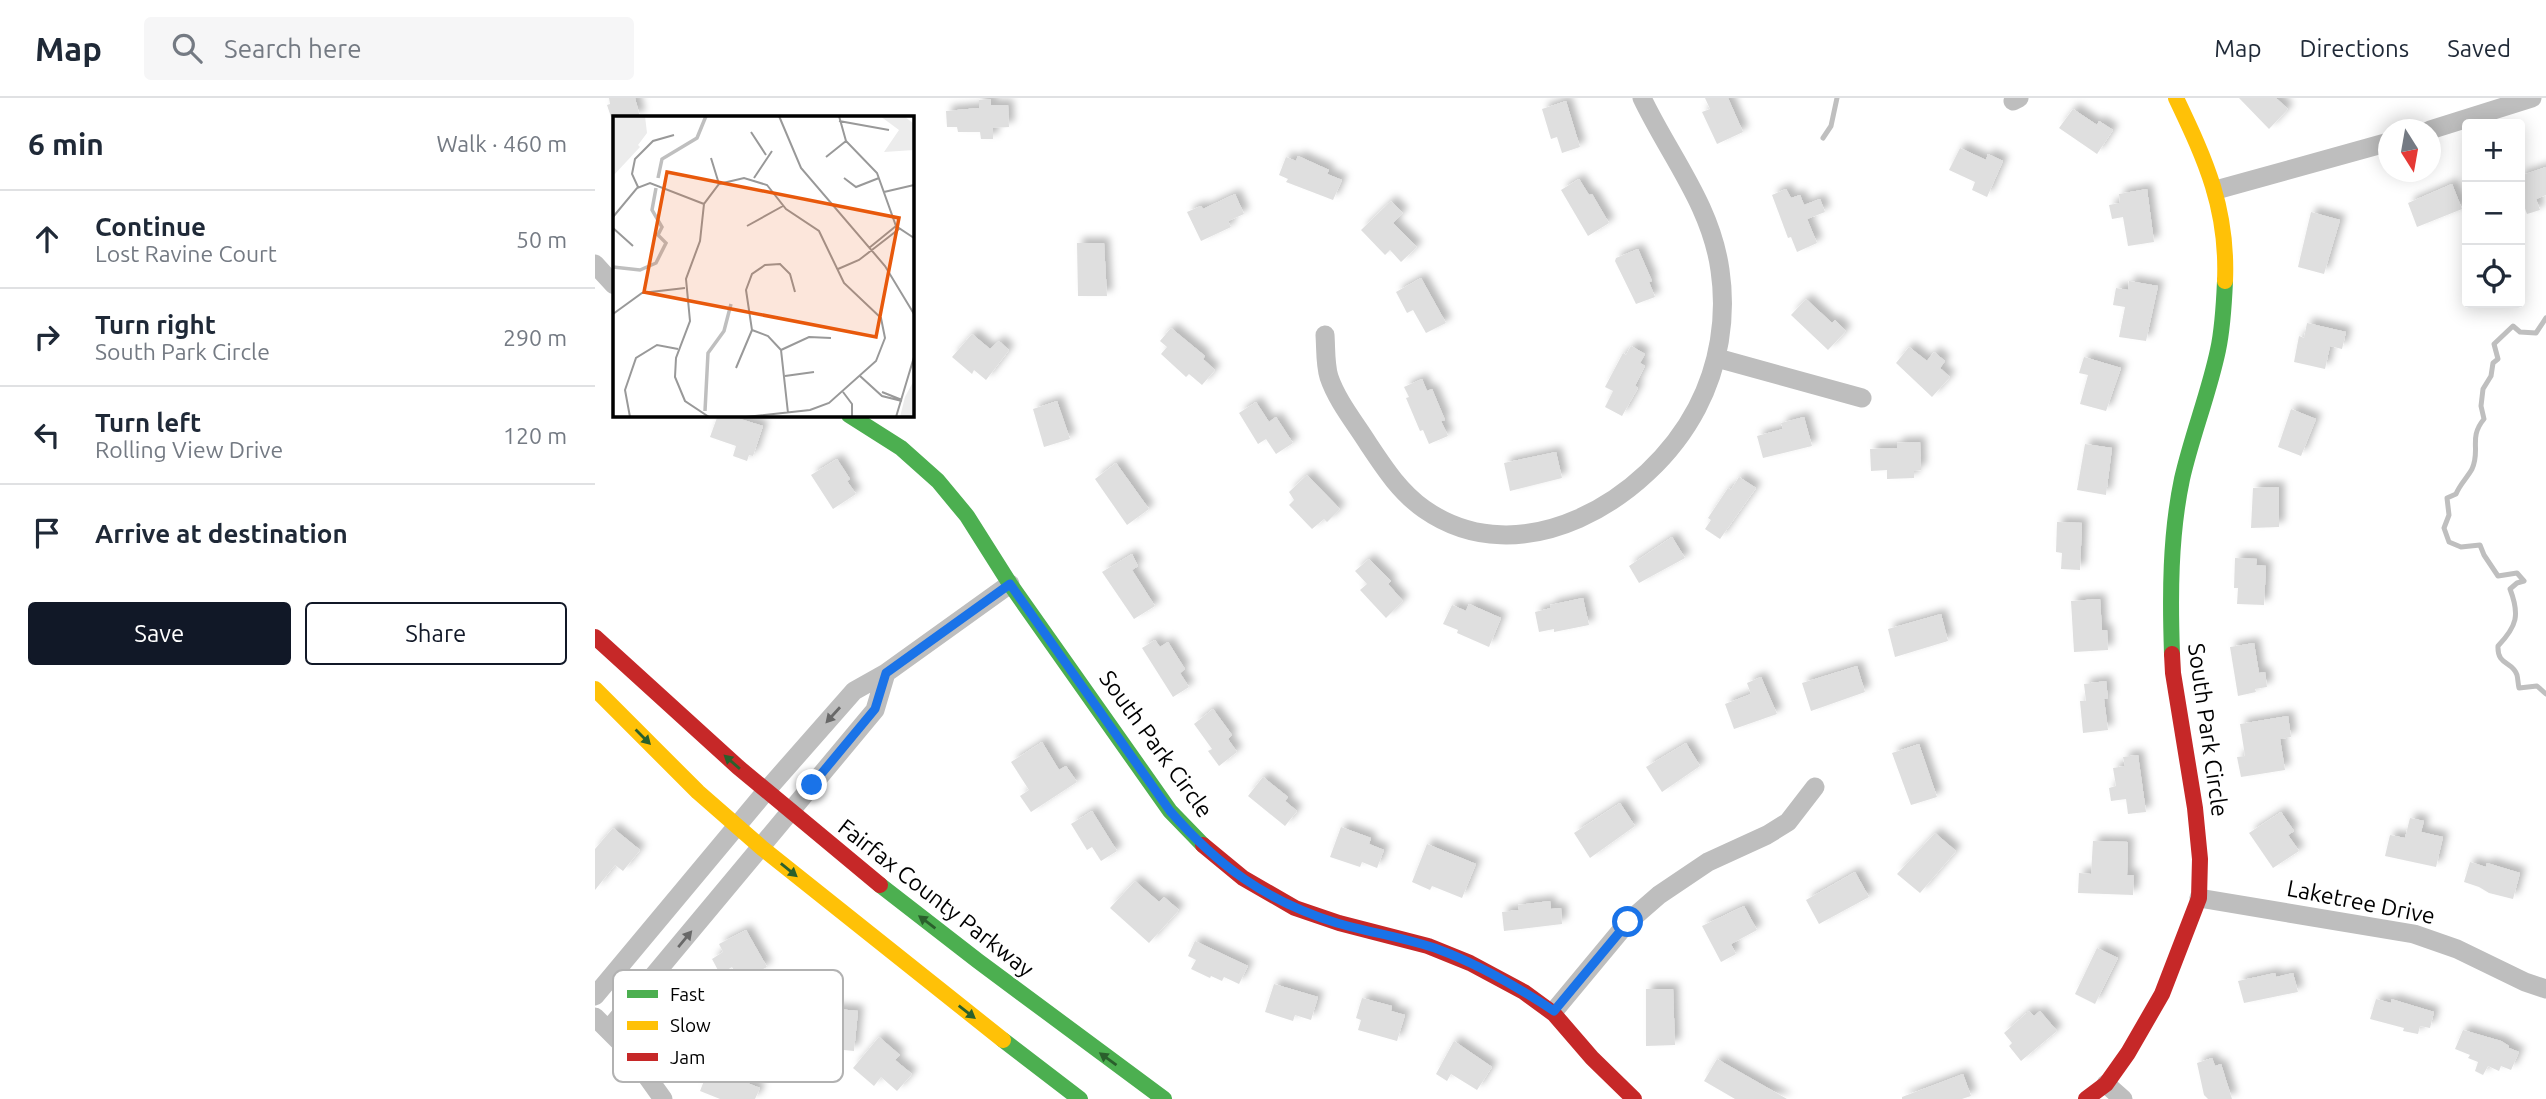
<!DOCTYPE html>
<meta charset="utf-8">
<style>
body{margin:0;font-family:Ubuntu,sans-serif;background:#f6f6f7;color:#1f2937}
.controls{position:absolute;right:21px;top:21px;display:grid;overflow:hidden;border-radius:7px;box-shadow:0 4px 18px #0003}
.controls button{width:63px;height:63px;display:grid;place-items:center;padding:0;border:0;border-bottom:2px solid #e0e1e3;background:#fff;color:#1f2937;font:35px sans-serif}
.compass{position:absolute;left:1783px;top:21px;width:63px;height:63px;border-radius:50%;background:#fff;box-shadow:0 4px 18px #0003;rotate:169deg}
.stop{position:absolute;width:21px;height:21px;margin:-16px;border:5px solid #1a73e8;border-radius:50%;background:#fff}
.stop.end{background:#1a73e8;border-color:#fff;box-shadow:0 2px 7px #0008}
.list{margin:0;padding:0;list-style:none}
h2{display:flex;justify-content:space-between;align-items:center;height:91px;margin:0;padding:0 28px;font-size:30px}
h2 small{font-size:23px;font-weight:400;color:#747a83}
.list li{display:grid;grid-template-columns:46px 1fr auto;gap:21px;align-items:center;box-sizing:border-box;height:98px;padding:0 28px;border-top:2px solid #e0e1e3}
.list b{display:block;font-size:26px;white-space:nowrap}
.list p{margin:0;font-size:23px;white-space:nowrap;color:#747a83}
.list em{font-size:23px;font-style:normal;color:#747a83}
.actions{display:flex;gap:14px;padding:21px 28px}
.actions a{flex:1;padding:16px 0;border:2px solid #111827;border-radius:7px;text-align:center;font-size:24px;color:#111827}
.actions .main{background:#111827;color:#fff}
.icon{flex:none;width:38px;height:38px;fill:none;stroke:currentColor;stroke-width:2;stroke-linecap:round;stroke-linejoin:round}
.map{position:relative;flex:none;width:1951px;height:1001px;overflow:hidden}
header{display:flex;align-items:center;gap:42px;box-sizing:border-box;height:98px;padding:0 35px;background:#fff;border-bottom:2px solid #e0e1e3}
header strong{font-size:33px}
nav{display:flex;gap:38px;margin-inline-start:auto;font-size:24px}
.search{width:490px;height:63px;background:#f6f6f7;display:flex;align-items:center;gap:18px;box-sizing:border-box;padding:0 24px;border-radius:7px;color:#747a83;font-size:26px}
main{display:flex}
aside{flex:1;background:#fff}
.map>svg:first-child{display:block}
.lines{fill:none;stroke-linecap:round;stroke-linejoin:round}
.stream{stroke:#bfbfbf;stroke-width:5}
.building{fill:#dfdfdf;filter:url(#shadow)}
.street{stroke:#bebebe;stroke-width:19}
.fast{stroke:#4caf50;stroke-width:16}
.slow{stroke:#ffc107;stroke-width:16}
.jam{stroke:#c62828;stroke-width:16}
.oneway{fill:#686868}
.oneway2{fill:#2a602c}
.route{stroke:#1a73e8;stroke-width:9}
.labels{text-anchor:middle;stroke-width:5;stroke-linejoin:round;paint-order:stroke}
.street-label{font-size:23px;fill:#000;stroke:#fff}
.inset-river{fill:none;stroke:#bfbfbf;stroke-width:3.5}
.inset-road{fill:none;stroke:#999;stroke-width:2}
.view{fill:#e8590c;fill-opacity:0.15;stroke:#e8590c;stroke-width:3.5}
.inset-edge{fill:none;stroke:#000;stroke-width:3.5}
.key{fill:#fff;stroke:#b2b2b2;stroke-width:2}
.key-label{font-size:19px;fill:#000}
</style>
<header>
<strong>Map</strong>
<div class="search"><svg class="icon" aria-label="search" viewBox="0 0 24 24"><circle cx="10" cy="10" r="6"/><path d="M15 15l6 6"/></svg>Search here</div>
<nav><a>Map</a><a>Directions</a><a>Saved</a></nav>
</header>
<main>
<aside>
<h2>6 min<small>Walk · 460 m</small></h2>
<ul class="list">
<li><svg class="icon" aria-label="ahead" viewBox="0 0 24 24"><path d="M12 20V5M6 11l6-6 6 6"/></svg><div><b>Continue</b><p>Lost Ravine Court</p></div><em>50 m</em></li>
<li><svg class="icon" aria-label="right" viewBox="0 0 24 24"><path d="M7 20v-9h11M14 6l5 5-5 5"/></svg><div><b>Turn right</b><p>South Park Circle</p></div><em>290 m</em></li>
<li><svg class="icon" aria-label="left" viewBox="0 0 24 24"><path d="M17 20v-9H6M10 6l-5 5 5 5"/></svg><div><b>Turn left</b><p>Rolling View Drive</p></div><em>120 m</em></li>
<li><svg class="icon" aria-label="arrive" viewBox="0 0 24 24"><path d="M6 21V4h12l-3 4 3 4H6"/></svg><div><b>Arrive at destination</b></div></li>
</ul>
<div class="actions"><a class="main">Save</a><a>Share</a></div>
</aside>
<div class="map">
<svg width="1951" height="1001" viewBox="0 0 1951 1001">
<defs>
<filter id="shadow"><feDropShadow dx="5.5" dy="-5.5" stdDeviation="3.5" flood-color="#0004"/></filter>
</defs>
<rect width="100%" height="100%" fill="#fff"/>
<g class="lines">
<!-- stream -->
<path class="stream" d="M1228,40l8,-12 6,-28
M1951,220l-10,15 -16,-1 -7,-6 -19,18 4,15 -5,4 -2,13 -8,13 -2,17 3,13c-16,19 -3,31 -12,50 -5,9 -12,15 -16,25l-9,4 2,17 -5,13 5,14 12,5 19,-2 4,10 14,21 19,-3 7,8 -7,2 -7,6c10,26 7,37 -12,57 -1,20 15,15 19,29 1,4 1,9 2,13l18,-2 9,8"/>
</g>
<!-- building -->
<path class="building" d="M14,0h26l5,19h-29l-4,-12 3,-1z
M1110,0h23l15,34 -26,12 -15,-32 8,-3z
M1644,0h37l12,11 -19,20z
M396,1v6h17l1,22 -16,1v11h-12l-1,-7h-22l-1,-5h-10l-1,-16 33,-3v-8z
M971,3l14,46 -18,6 -5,-16 -6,2 -9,-30z
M1478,11l24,16 2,-4 14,9 -16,24 -38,-26z
M1365,50l26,12 2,-6 15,7 -16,36 -15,-7 3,-8 -26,-12z
M703,58l31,14 -2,4 15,6 -9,20 -47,-18 2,-3 -9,-4 7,-18 10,4z
M1951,69v28l-10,4 4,11 -13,4 -4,-11 -3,1v-28z
M984,81l10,16 3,-1 17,29 -21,13 -27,-46z
M1857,86l10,25 -45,18 -9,-24z
M1191,91l5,9 9,-3 4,10 16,-6 5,13 -18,7 10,24 -20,9 -6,-15 -3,1 -16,-43z
M1552,91l7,53 -26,4 -5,-29 -11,2 -3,-14 11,-2 -1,-9z
M640,96l9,20 -16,7 3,6 -30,14 -14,-29 14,-6 2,3z
M796,103l12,12 -10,10 24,24 -16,15 -11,-12 -5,5 -24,-25z
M1716,114l29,8 -16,54 -26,-7z
M482,145h27l3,53h-29z
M1043,151l14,32 -3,1 6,15 -19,7 -21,-43 1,-3z
M826,180l25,45 -20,10 -13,-23 -6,3 -11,-21z
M1534,183l29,5 -12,55 -27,-4 6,-30 -12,-2 3,-17 12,2z
M1211,201l26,24 3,-3 11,11 -18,19 -37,-35z
M1712,225l39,9 -4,17 -12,-3 -5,23 -31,-7 5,-26 5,2z
M576,230l34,28 -2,3 12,11 -13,15 -13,-11 -3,3 -25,-23 6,-7 -7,-6z
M377,236l18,15 9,-8 10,9 -23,30 -12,-10 -2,4 -20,-17z
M1036,248l14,8 -5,9 5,3 -10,20 3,2 -16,28 -17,-9 8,-16 -8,-4 18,-34 3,2z
M1314,249l18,14 7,-9 11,9 -5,7 10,9 -18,20 -36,-34z
M1489,259l37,11 -15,43 -26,-7 8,-29 -9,-2z
M827,281l5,12 5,-2 13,31 -4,1 7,15 -19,8 -6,-14 -3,1 -14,-33 3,-1 -5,-10z
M462,303l13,38 -26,8 -11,-38z
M661,304l13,20 7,-5 17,26 -17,11 -10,-15 -8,5 -19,-31z
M1696,311l25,10 -15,37 -23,-9z
M123,317h9l36,11 -10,30 -4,-1 -2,6 -14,-5 3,-10 -26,-9z
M1209,319l8,29 -49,12 -6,-22 26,-7 -2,-6z
M1325,344l1,28 -7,1v7l-27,1v-9l-16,1 -1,-22 27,-1v-5z
M1490,346l27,4 -6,47 -29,-5z
M961,354l6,26 -52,13 -6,-28z
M242,361l13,20 -3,2 9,13 -23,15 -22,-34z
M521,365l33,46 -22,16 -32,-46z
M712,377l33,34 -13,13 -3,-3 -12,10 -23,-24 5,-5 -5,-8z
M1144,379l17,11 -36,51 -15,-10 6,-9 -3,-2 20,-30 3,2z
M1684,389v40l-28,1 2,-40z
M1462,424l25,1 -2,47 -19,-1 1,-16 -6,-1z
M1077,439l13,21 -46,25 -10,-17z
M537,456l6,12 -6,4 23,36 -21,13 -32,-47z
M1640,460l22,1 -1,6 10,1 -2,39 -27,-1 1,-16h-4z
M774,461l22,22 -3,3 15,17 -17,17 -26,-28 7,-6 -12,-13z
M988,500l6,27 -35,7v-3l-15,3 -4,-20 16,-4 -1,-3z
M1505,501l2,31h5l1,20 -34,2 -3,-51z
M874,506l32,14 -12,29 -32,-14 1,-3 -15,-6 9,-19 14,6z
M1346,516l7,27 -53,16 -7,-28z
M560,542l5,7 8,-5 17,27 -5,4 9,14 -16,10 -31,-49z
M1659,545l5,30 6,-1 2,15 -12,2 1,3 -18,4 -8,-49z
M1262,568l8,26 -54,19 -9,-28z
M1166,579l16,37 -43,15 -9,-25 26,-10 -4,-11z
M1511,583l2,18h-4l4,31 -25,3 -3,-32h6l-2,-17z
M618,611l19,26 -4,4 9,13 -18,14 -11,-15 4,-2 -18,-25z
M1693,618l3,21 -11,2 5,31 -44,7 -4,-20 8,-1 -5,-32z
M447,644l17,28 7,-4 11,16 -46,30 -11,-16 9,-6 -18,-28z
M1091,645l14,23 -38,26 -16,-25z
M1324,646l18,53 -26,8 -19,-52z
M1543,657l8,57 -18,2 -2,-15 -15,2 -2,-13 7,-2 -3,-18 12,-2 -2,-9z
M668,679l25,20 -3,4 12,10 -12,15 -37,-30z
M1025,705l15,23 -45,32 -16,-25z
M497,713l25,40 -16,10 -9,-14 -5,3 -16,-26z
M1686,714l13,19 -6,4 11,16 -26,17 -24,-35z
M1815,720l14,3 -3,11 22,5 -7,30 -51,-11 5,-21 15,3z
M746,729l30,11 -2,6 15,6 -7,18 -15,-6 -2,5 -30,-10z
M18,730l27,22 -17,21 -8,-6 -20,25v-41z
M1340,735l21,18 -36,42 -23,-19z
M1498,743l35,1 -1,33h7l-1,20 -55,-2 1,-20 12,1z
M832,746l49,20 -14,34 -30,-12 -2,4 -18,-8z
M1875,764l16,5 1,-4 33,10 -7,26 -24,-6 -10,-6 -15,-5z
M1260,774l14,25 -50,27 -13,-24z
M540,783l24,21 5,-5 15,13 -30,33 -39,-35z
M955,803l1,8 10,-1 1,16 -58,7 -2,-19 17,-2 -1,-5z
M1149,808l13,24 -26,14 5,10 -15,8 -19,-36z
M151,832l21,37 -27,14 -8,-14 -12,7 -8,-15 11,-7 -4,-8z
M600,843l53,25 -9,18 -15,-7 -2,4 -11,-5 -1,2 -19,-9 5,-9 -8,-4z
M1502,850l21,10 -23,46 -20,-10z
M1680,875l1,4 17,-4 5,19 -54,11 -6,-22z
M679,886l44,13 -7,23 -16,-5 -2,6 -28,-9z
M1051,891h27l2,56 -29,1z
M767,900l30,8 -1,5 14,4 -8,26 -39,-11 3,-10 -5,-2z
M1781,901l15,4v-4l43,13 -4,16 -10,-2 -2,8 -15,-3 1,-3 -34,-9z
M212,908l51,5 -4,40 -51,-5z
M1434,913l5,5 6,-5 17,20 -36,30 -12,-15 3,-3 -8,-10z
M1868,932l38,11 8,5v2l10,4 -8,18 -10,-4 -2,5 -11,-5 -5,9 -8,-4 3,-9 -10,-4 2,-3 -15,-6z
M284,939l21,18 -5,5 17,14 -15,17 -16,-14 -7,9 -21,-18z
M859,943l38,26 -15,23 -26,-16 -4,7 -11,-7z
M1617,960l3,8 6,-2 11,35h-24l-4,-4 -7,-32z
M1122,961l70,40h-52l-31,-18z
M114,970l51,20 -5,11h-35l-20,-8z
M1368,976l8,22 -9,3h-60v-2z"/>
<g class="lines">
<!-- street -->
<path class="street" d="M1418,3l6,-3
M1835,32l102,-32
M1621,92l173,-48
M0,166l19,21
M730,237c1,14 0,29 4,42 8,24 27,47 40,68 16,24 31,47 55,64 97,68 225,-9 273,-101 22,-42 30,-91 23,-138 -9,-65 -51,-115 -78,-172
M1122,260l145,40
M1604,800l215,36 43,15 68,33 21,7
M0,898l171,-205 88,-100 32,-18 124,-89
M959,913l74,-89 31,-27 49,-33 59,-27 21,-13 27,-35
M0,919l33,33 35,49
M14,931l266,-319 11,-37
M1511,986l17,15"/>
<!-- fast -->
<path class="fast" d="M254,317l52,33 37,33 29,35 43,68 160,227 33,34
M1577,556c-2,-58 -2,-118 10,-175 10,-44 27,-86 36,-129 5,-23 6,-46 7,-69
M285,787l98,76 186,138
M408,942l77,59"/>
<!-- slow -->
<path class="slow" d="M1581,0c30,63 52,111 49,183
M0,591l103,103 64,56 241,192"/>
<!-- jam -->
<path class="jam" d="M0,539l143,130 142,118
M608,747l40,33 52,30 44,15 89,23 42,17 54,29 30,22 38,44 42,41
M1491,1001l20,-15 22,-31 34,-59 37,-96 1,-39 -5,-51 -22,-135 -1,-19"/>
</g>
<!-- one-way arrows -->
<defs><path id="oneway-solid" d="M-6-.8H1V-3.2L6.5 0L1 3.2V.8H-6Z" transform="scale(1.75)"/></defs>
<g class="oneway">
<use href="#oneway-solid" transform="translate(238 617) rotate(132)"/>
<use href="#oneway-solid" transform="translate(90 841) rotate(-50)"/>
</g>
<g class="oneway2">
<use href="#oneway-solid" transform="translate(48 639) rotate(45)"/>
<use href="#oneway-solid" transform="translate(137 664) rotate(-139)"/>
<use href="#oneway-solid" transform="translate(194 772) rotate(39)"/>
<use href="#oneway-solid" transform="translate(332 824) rotate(-143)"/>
<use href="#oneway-solid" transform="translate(372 914) rotate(38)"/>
<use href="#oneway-solid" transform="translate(513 961) rotate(-144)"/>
</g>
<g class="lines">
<!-- route -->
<path class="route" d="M217,687l63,-76 11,-36 124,-89 160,227c48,55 96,90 167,112 34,10 70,15 103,27 40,15 79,38 114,61l74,-89"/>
</g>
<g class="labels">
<!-- street labels -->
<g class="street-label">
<text transform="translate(1613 632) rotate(82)" y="8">South Park Circle</text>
<text transform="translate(561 646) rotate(54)" y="8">South Park Circle</text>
<text transform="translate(341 800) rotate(38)" y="8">Fairfax County Parkway</text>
<text transform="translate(1766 804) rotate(11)" y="8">Laketree Drive</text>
</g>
</g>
<!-- overview -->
<g transform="translate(18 18)">
<rect width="301" height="301" fill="#fff"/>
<path d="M0,0h32l2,17 -9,12 2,2 -27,29zM267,0h24l10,8v26l-30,2 15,-22zM301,264v37h-14l5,-20z" fill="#ececec"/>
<path class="inset-river" d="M45,62l4,-19 35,-21 9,-22M0,151l27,3 16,-7 10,-20 -8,-8 4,-8 -10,-17 4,-22M92,295l3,-58 16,-22 7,-27"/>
<path class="inset-road" d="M166,0l22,52 84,98 29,48M226,0l7,25 31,32 19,53 18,12M226,5l50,9M138,16l15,23M213,41l20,-16M98,42l8,26M141,62l18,-27M231,62l12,9 23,-9M25,71l-6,-13 3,-15 18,-18 21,-6M271,76l30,-7M0,101l24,-29 13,-5 54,21M134,110l36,-20M0,112l20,18M256,132l27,-22M225,153l21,-9 40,-31M0,198l29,-21 43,-5M139,214l16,6 13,14 7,63M168,234l28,-13 22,1M123,252l16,-38 -6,-40 6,-16 13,-9 15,-1 10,10 5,18M172,260l29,-4M247,260l22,20 20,5M230,276l9,12v13M269,276l20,8M17,301l-5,-27 11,-32 21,-13 21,4M96,301l-24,-16 -10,-24 1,-19 14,-37 -4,-42 14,-38 4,-37 15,-20 25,-6 23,7 19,24 33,22 25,52 37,35 4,20 -9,23 -47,42 -19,7 -64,7M283,301l18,-60"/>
<path class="view" d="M54,56l232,46 -23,119 -232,-45z"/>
<rect width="301" height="301" class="inset-edge"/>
</g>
<!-- legend -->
<rect x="18" y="872" width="230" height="112" rx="10" class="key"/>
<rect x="32" y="892" width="31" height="8" fill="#4caf50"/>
<rect x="32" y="923" width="31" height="9" fill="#ffc107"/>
<rect x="32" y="955" width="31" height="8" fill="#c62828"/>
<g class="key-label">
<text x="75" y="903">Fast</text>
<text x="75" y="934">Slow</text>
<text x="75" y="966">Jam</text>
</g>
</svg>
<div class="controls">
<button>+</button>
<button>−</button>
<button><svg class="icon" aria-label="locate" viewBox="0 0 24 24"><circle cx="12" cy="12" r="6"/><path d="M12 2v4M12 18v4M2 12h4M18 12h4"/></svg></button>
</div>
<svg class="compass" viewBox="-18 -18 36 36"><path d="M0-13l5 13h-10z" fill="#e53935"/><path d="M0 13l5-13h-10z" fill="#747a83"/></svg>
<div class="stop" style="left:1033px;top:824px"></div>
<div class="stop end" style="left:217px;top:687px"></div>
</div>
</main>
